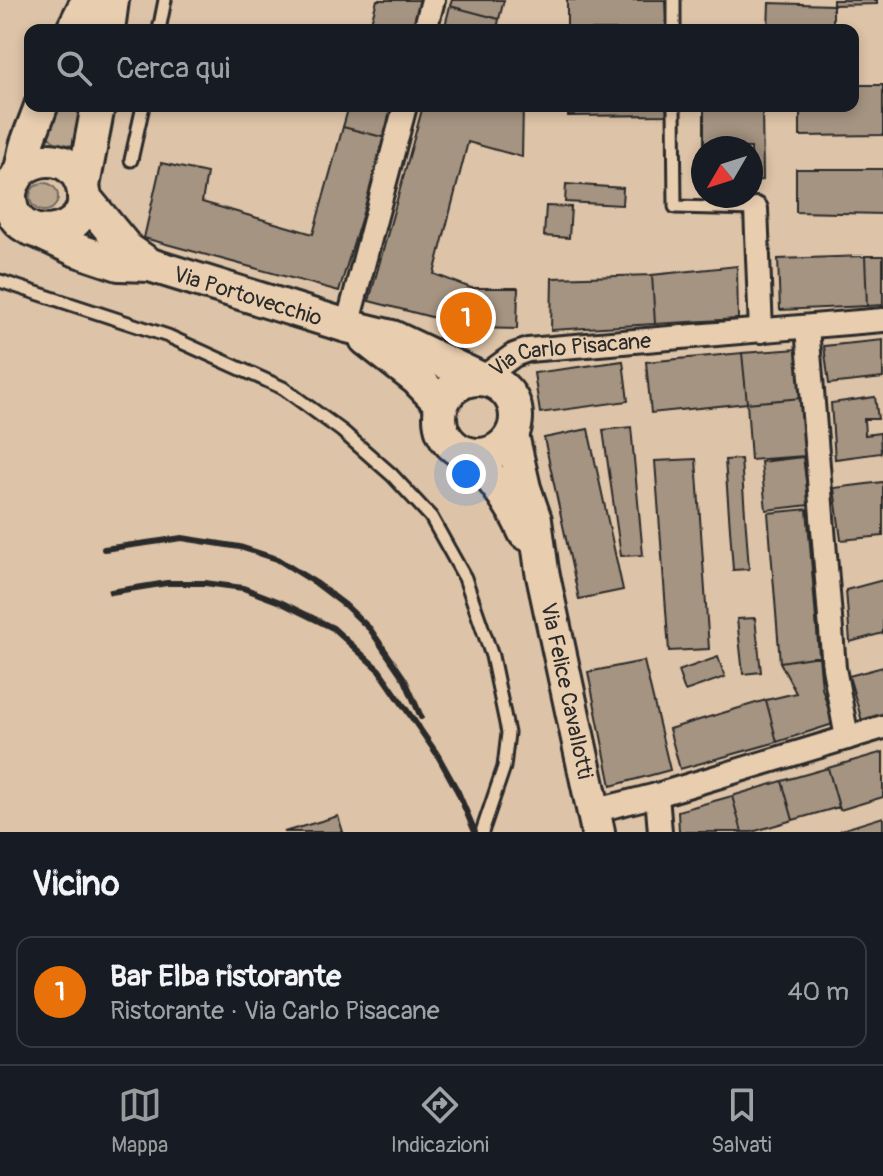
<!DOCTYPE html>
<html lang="it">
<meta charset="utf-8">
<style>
body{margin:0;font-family:Pangolin,sans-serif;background:#20242c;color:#f1f3f6}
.compass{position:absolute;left:691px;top:136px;width:72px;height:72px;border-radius:50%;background:#171b24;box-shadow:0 4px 12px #0003;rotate:231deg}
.you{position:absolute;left:466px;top:474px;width:28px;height:28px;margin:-20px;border:6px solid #fff;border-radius:50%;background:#1a73e8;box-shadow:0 0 0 12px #1a73e833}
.badge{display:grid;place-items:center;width:52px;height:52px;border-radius:50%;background:#98999b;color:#fff;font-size:26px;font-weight:700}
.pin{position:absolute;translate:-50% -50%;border:4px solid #fff;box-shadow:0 2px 8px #0006}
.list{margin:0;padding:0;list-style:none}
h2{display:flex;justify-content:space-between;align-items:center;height:104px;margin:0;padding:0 32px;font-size:34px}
h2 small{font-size:26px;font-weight:400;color:#9ea1a6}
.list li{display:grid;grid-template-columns:52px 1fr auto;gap:24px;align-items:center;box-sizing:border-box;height:112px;margin:0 16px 16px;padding:0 16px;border:2px solid #363941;border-radius:16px}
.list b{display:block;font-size:30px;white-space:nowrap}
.list p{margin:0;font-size:26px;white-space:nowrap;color:#9ea1a6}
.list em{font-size:26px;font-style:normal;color:#9ea1a6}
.icon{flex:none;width:44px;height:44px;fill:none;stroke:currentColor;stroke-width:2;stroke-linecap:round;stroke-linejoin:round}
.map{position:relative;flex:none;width:883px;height:832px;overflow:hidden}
.search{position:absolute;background:#171b24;box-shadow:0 4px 12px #0003;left:24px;right:24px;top:24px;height:88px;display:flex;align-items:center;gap:20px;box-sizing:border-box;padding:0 28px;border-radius:16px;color:#9ea1a6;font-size:30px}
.sheet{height:232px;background:#171b24}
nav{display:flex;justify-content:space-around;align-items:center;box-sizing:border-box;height:112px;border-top:2px solid #363941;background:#171b24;font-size:22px;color:#9ea1a6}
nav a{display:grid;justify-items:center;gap:4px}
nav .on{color:#98999b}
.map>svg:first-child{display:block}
.green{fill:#bba790;stroke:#73695e;stroke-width:2}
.building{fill:#a59481;stroke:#2b2b2b;stroke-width:2}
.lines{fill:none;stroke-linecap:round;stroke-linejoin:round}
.service-casing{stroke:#2b2b2b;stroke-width:17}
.minor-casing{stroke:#2b2b2b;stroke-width:28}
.secondary-casing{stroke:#2b2b2b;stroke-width:38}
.service{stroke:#e8cdaf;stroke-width:11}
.minor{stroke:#e8cdaf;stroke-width:22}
.secondary{stroke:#e8cdaf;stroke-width:32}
.rail{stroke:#2b2b2b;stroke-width:6}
.labels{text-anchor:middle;stroke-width:6;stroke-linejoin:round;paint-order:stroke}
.street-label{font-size:22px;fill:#2b2b2b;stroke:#e8cdaf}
</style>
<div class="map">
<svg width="883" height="832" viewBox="0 0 883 832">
<rect width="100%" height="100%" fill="#ddc3a7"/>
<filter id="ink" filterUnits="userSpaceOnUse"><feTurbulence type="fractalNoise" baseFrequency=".0125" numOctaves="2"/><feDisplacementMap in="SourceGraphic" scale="16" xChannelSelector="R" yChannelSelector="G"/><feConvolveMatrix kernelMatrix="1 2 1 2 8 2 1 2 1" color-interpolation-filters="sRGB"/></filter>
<g filter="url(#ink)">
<!-- green -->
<path class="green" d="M50,106h41l-17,39c-12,2 -20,-1 -27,-11z
M30 197a14 14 0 1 1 28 0a14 14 0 1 1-28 0Z"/>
<!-- building -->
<path class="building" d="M377,0h45l-8,30h-45z
M452,0h52l-5,19 -49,-13z
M567,0h98l1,30h-99z
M833,0h44v4l-44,1z
M769,3l64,2v25h-65z
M450,6l49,13 -2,11h-53z
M853,85h30v50l-83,1v-30h53z
M349,106h45l-8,32 -43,-11z
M423,106h100l-1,51 -54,-15 -34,132 37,14h47l-1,41 -43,-1 -105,-27z
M568,106h98l1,9 -99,1z
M704,106h58l1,74 -12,1v-33h-47z
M343,127l43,11 -47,153 -195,-53 17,-75 46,10 -5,29 111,32z
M796,169h87v45l-87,-2z
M566,184l57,4 -1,17 -57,-3z
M546,206l25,1 -2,31 -25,-2z
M865,256l2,50 -87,4 -2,-51z
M865,256h18v49l-16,1z
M737,266l1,53 -83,5 -3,-49z
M652,275l3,49 -104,6 1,-52z
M883,340v38l-54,6 -5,-38z
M798,349l3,49 -54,5 -5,-50z
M742,353l5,50 -96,10 -5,-51z
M623,361l5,40 -88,12 -6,-40z
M875,397l3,22h-14l1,16 15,-2 1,20 -46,6 -4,-56z
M801,398l4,58 -54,4 -4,-57z
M631,427l12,128 -22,1 -18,-126z
M588,429l35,161 -44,9 -35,-161z
M803,457l6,48 -43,5 -5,-48z
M696,459l13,190 -40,2 -14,-190z
M741,459l8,110 -16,1 -8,-110z
M883,482v54l-42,4 -7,-52z
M807,509l12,147 -39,6 -12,-149z
M883,580v53l-33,9 -4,-52z
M755,618l6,54 -18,2 -6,-55z
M819,656l3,32 11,36 -56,18 -11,-42 30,-7 -16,-31z
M718,657l7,20 -40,14 -7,-20z
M644,661l26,109 -59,16 -23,-114z
M883,667v49l-21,5 -13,-45z
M766,700l11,42 -97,27 -11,-40z
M883,752v45l-43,13 -12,-42z
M828,768l11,39 -46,13 -11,-39z
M782,781l11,39 -41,12h-10l-10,-36z
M732,796l10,36h-63l-1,-21z
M338,816l5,16h-59z
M883,817v15h-41l-1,-2z"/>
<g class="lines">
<!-- service casing -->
<g class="service-casing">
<path id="service" d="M674,0v30
M159,30l6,-30
M674,106l1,101 81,2
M131,160l12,-54
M0,281l168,55 115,52 59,43 50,44 39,42 34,61 27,78 16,77 -4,34 -22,65"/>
</g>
<!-- minor casing -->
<g class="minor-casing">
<g id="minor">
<path d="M425,30l8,-30"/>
<path d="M756,209l5,122"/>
<path d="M347,326l58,-220"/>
<path d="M807,327l27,341 13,70"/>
<path id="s1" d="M481,379l33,-24 14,-5 355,-30"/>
<path d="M657,795l3,37"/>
<path d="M593,811l64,-16 226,-68"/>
</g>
</g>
<!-- secondary casing -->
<g class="secondary-casing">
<g id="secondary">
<path d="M73,30l15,-30"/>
<path d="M108,30l4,-30"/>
<path d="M21,170c20,-16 51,-14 61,14 19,56 -75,67 -72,10 1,-10 6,-15 10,-23 4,-9 4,-21 8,-30 4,-12 9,-23 13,-35"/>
<path d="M83,186l15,-80"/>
<path d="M84,197l43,52 23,16"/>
<path id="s2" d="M39,232l38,18 42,14 31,1 197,61 45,11 89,42"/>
<path d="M366,339l51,40 25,26"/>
<circle cx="478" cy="417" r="38"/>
<path id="s3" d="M512,435l12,53 11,32 7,51 56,261"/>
<path d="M469,454c23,22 43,49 56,79"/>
</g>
</g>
<!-- service -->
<use href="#service" class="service"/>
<!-- minor -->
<use href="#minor" class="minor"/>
<!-- secondary -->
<use href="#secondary" class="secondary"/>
<!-- rail -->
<path class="rail" d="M104,549l78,-11 58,9 37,12 39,24 29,22 25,24 35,51 16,37
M111,592l56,-9h38l38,5 37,14 53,26 46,42 58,84 21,38 17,40"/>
</g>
</g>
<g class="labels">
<!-- street labels -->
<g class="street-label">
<text dy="8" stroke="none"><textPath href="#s2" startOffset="220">Via Portovecchio</textPath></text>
<text dy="8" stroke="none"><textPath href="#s1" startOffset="96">Via Carlo Pisacane</textPath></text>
<text dy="8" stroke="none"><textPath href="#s3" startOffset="262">Via Felice Cavallotti</textPath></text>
</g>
</g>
</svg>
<svg class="compass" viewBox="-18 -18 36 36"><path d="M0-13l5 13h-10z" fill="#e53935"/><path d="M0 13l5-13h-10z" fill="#9ea1a6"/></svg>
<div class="you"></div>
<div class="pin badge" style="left:466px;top:318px;background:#e8710a">1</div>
<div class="search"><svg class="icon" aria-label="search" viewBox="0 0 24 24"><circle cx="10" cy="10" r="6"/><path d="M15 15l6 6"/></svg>Cerca qui</div>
</div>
<section class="sheet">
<h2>Vicino<small></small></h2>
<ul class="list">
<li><span class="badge" style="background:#e8710a">1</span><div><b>Bar Elba ristorante</b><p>Ristorante · Via Carlo Pisacane</p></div><em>40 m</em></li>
</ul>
</section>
<nav>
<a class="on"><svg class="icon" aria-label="map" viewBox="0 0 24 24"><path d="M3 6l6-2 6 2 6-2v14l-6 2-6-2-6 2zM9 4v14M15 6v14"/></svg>Mappa</a>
<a><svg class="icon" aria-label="directions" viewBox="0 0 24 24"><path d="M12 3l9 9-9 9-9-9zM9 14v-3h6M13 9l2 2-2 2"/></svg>Indicazioni</a>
<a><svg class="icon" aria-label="saved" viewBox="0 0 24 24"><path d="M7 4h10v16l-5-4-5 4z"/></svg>Salvati</a>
</nav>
